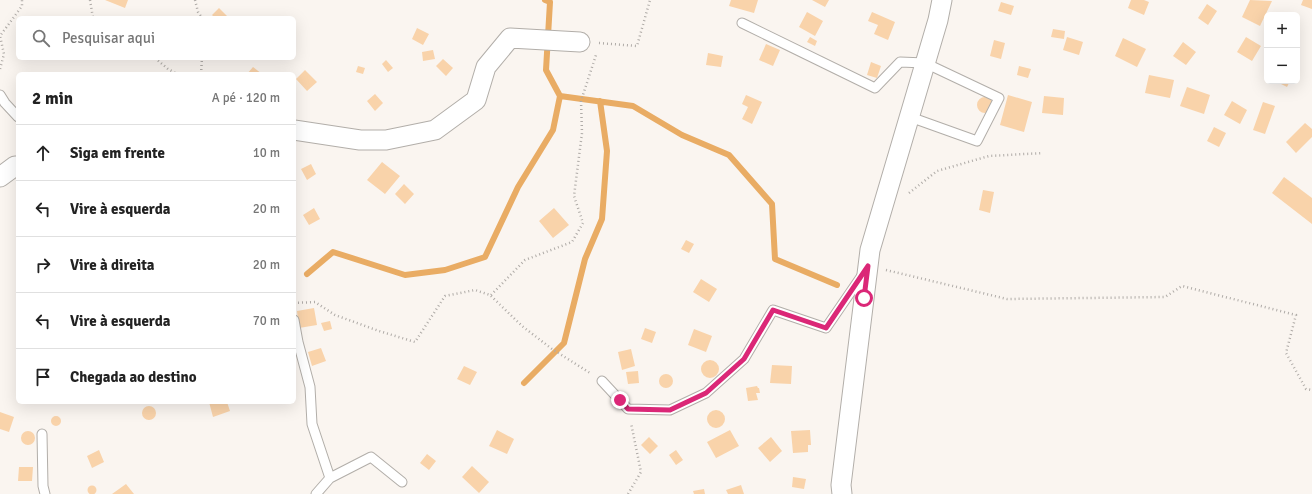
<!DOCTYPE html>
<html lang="pt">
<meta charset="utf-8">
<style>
body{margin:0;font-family:Signika,sans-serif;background:#f6f6f6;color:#222}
.controls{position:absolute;right:12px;top:12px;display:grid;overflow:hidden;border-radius:6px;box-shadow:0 4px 16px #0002}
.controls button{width:36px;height:36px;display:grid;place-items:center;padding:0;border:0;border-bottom:1px solid #e0e0e0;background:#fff;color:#222;font:20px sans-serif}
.stop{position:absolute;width:12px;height:12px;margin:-9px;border:3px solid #db2777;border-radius:50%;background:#fff}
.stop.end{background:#db2777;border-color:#fff;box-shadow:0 1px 4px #0008}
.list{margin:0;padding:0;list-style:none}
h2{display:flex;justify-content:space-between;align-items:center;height:52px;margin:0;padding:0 16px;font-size:17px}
h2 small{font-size:13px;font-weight:400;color:#767676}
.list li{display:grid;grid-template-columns:26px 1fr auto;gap:12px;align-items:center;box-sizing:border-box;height:56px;padding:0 16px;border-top:1px solid #e0e0e0}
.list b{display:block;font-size:15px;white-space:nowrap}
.list em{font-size:13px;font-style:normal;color:#767676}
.icon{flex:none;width:22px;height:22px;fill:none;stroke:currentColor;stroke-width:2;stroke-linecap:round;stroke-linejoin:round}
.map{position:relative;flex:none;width:1312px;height:494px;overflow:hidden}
.search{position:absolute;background:#fff;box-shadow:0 4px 16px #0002;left:16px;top:16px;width:280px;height:44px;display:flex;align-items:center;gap:10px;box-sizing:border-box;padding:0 14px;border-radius:6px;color:#767676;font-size:15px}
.panel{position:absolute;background:#fff;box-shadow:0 4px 16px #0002;left:16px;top:72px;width:280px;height:332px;border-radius:6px}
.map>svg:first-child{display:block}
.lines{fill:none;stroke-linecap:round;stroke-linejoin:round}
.stream{stroke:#e9ac64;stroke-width:6}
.building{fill:#f9d3aa}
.service-casing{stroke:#b2aea9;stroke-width:11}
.minor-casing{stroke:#b2aea9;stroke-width:21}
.path{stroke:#afaba7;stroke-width:2.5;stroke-dasharray:1 3;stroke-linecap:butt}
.service{stroke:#fff;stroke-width:9}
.minor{stroke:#fff;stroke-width:19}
.route{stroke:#db2777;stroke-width:5}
</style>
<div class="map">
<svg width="1312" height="494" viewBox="0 0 1312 494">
<rect width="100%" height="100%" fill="#faf5f0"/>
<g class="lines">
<!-- stream -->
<path class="stream" d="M545,0l5,2 -4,68 14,26 73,10 49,29 47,20 43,49 3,55 62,26
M307,274l26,-22 72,23 40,-5 40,-13 33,-70 35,-57 7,-34
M524,383l40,-40 21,-84 17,-40 5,-68 -7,-50"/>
</g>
<!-- building -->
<path class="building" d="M105,0h23l-3,8z
M731,0h27l-4,13 -25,-7z
M812,0h17l-4,7z
M1131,0h13l5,2 -5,13 -16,-7z
M1250,0l22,1 -12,25 -18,-9z
M1303,0h9v9l-11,-4z
M1001,2l13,4 -3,9 -13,-4z
M1207,4l10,7 -9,14 -10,-7z
M219,8l8,8 -3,2h-9l-3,-3z
M807,12l16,9 -8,15 -16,-9z
M872,12l23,10 -7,18 -14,-6 4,-9 -10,-4z
M417,28l12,6 -6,11 -11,-6z
M1053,29l12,2 -1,8 -13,-2z
M810,37l7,4 -2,5 -8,-4z
M1067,37l16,5 -4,13 -16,-5z
M1246,37l15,9 -9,15 -15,-9z
M1123,38l23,11 -9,18 -22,-11z
M994,40l11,3 -4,16 -11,-3z
M1183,42l13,10 -10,13 -13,-9z
M766,44l14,6 -7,16 -14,-6z
M433,50l2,9 -12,2 -1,-9z
M708,53l15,3 -2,11 -15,-2z
M443,59l10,9 -7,8 -10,-10z
M386,60l7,8 -5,4 -6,-8z
M871,62l10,4 -4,12 -10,-3z
M358,66l7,2 -2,6 -7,-2z
M1019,66l12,3 -3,9 -11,-3z
M253,67l9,7h-15z
M305,70l12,12 -10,9 -11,-12z
M1149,75l25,5 -4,18 -25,-5z
M1275,81h15l-3,6z
M1187,87l23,8 -6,19 -24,-8z
M375,94l8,9 -8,8 -8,-10z
M746,95l16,7 -10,22 -10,-5 6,-12 -6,-3z
M1008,95l24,7 -8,30 -24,-7z
M1044,96l20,2 -1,17 -21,-2z
M977 105a8 8 0 1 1 16 0a8 8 0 1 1-16 0Z
M1232,101l15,9 -7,14 -16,-9z
M1263,102l12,4 -10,28 -12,-4z
M1305,123l7,6v8l-16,16 -10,-11z
M1214,127l12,6 -7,14 -12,-6z
M382,162l18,14 -15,18 -18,-14z
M311,164l5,10 -9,6 -6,-11z
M1284,177l28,21v26l-40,-31z
M404,184l10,10 -9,10 -10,-10z
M983,190l11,2 -4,21 -11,-3z
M314,208l6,11 -11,6 -6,-10z
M554,208l15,17 -16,13 -14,-17z
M686,240l8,4 -5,9 -8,-4z
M701,279l16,10 -8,13 -16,-10z
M314,308l3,17 -18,3 -2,-17z
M330,321l2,8 -8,2 -3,-8z
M645,328l11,4 -4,11 -11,-4z
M694,329l18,7 -6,16 -18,-7z
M321,348l5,13 -14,5 -4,-14z
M631,349l4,17 -13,4 -4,-18z
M701 369a9 9 0 1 1 18 0a9 9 0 1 1-18 0Z
M772,365l20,1 -1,18 -21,-1z
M464,366l13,6 -7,13 -13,-6z
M638,371l1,12 -11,1 -2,-12z
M659 381a7 7 0 1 1 14 0a7 7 0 1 1-14 0Z
M757,386l1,2h1l1,5h-4l2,7 -10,1 -2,-13z
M209,402h18l3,9 -17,6z
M142 413a7 7 0 1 1 14 0a7 7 0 1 1-14 0Z
M707 419a9 9 0 1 1 18 0a9 9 0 1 1-18 0Z
M0,412l14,5 -5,15 -9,-3z
M51 421a5 5 0 1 1 10 0a5 5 0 1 1-10 0Z
M497,430l17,9 -7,15 -18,-8z
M730,430l9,16 -23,12 -9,-16z
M810,430l1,15h-3v7l-15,1 -2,-22z
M21 438a7 7 0 1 1 14 0a7 7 0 1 1-14 0Z
M649,437l9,9 -8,8 -9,-9z
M771,437l11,14 -12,11 -12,-14z
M99,450l5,12 -12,6 -5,-12z
M676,450l7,10 -7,5 -7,-10z
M427,454l9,7 -7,9 -9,-7z
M472,466l17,16 -10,11 -17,-16z
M19,467h14l-1,14h-14z
M793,477l13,2 -2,10 -12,-2z
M126,484l8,10h-22z
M741,485l3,9h-16l-2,-4z
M87.5 490a4.5 4.5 0 1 1 9 0a4.5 4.5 0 1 1-9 0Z
M704,489l1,5h-11l-1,-3z"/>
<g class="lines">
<!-- service casing -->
<g class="service-casing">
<path id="service" d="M742,23l133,65 25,-26 25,1 74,35 -22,43 -67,-24
M0,95l5,8 13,14
M294,320l4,22 12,45 2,37 18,54 41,-21 31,25
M602,381l26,28 42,1 36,-17 38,-34 29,-49 53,18 37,-54
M42,434l1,52 2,8
M316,494l14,-16"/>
</g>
<!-- minor casing -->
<g class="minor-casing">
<path id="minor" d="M294,130l66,10h26l49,-10 41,-30 10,-33 24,-29 70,4
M0,177l15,-11h3
M842,494l-1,-9 29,-235 68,-230 4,-20"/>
</g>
<!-- path -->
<path class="path" d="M90,0l3,18
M195,0l3,12 4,6
M599,43l38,3 13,-46
M155,58l13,11 9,5
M0,69l4,-15 -4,-18 22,-30v-6
M201,74l1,-16
M909,193l28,-22 52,-15 54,-3
M886,270l121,29 158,-2 17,-11 114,29 -10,38 20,36 6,1
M491,295l34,-35 47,-18 11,-19 -9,-27 8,-63 -1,-32 15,-46
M294,303l21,-1 20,13 44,16 36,11 30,-46 30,-6 15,5 32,31 30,23 38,24
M628,494l13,-22 -10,-49"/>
<!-- service -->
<use href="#service" class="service"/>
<!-- minor -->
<use href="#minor" class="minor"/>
</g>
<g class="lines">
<!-- route -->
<path class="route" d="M620,400l8,9 42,1 36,-17 38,-34 29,-49 53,18 42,-62 -4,32"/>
</g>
</svg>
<div class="controls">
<button>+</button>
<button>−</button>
</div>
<div class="stop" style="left:864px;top:298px"></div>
<div class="stop end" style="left:620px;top:400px"></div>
<div class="search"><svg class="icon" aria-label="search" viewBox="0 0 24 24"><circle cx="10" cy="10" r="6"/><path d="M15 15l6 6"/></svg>Pesquisar aqui</div>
<section class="panel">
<h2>2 min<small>A pé · 120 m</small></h2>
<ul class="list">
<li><svg class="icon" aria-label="ahead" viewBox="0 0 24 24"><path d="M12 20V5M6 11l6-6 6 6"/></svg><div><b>Siga em frente</b></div><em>10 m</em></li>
<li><svg class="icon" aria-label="left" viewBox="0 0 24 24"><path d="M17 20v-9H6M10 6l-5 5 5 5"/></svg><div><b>Vire à esquerda</b></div><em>20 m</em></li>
<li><svg class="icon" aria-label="right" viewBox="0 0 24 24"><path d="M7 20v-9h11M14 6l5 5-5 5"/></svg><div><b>Vire à direita</b></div><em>20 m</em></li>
<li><svg class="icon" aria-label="left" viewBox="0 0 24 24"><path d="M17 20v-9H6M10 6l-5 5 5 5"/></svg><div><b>Vire à esquerda</b></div><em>70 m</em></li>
<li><svg class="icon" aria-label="arrive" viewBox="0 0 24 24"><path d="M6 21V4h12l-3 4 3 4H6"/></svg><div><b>Chegada ao destino</b></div></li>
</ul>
</section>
</div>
